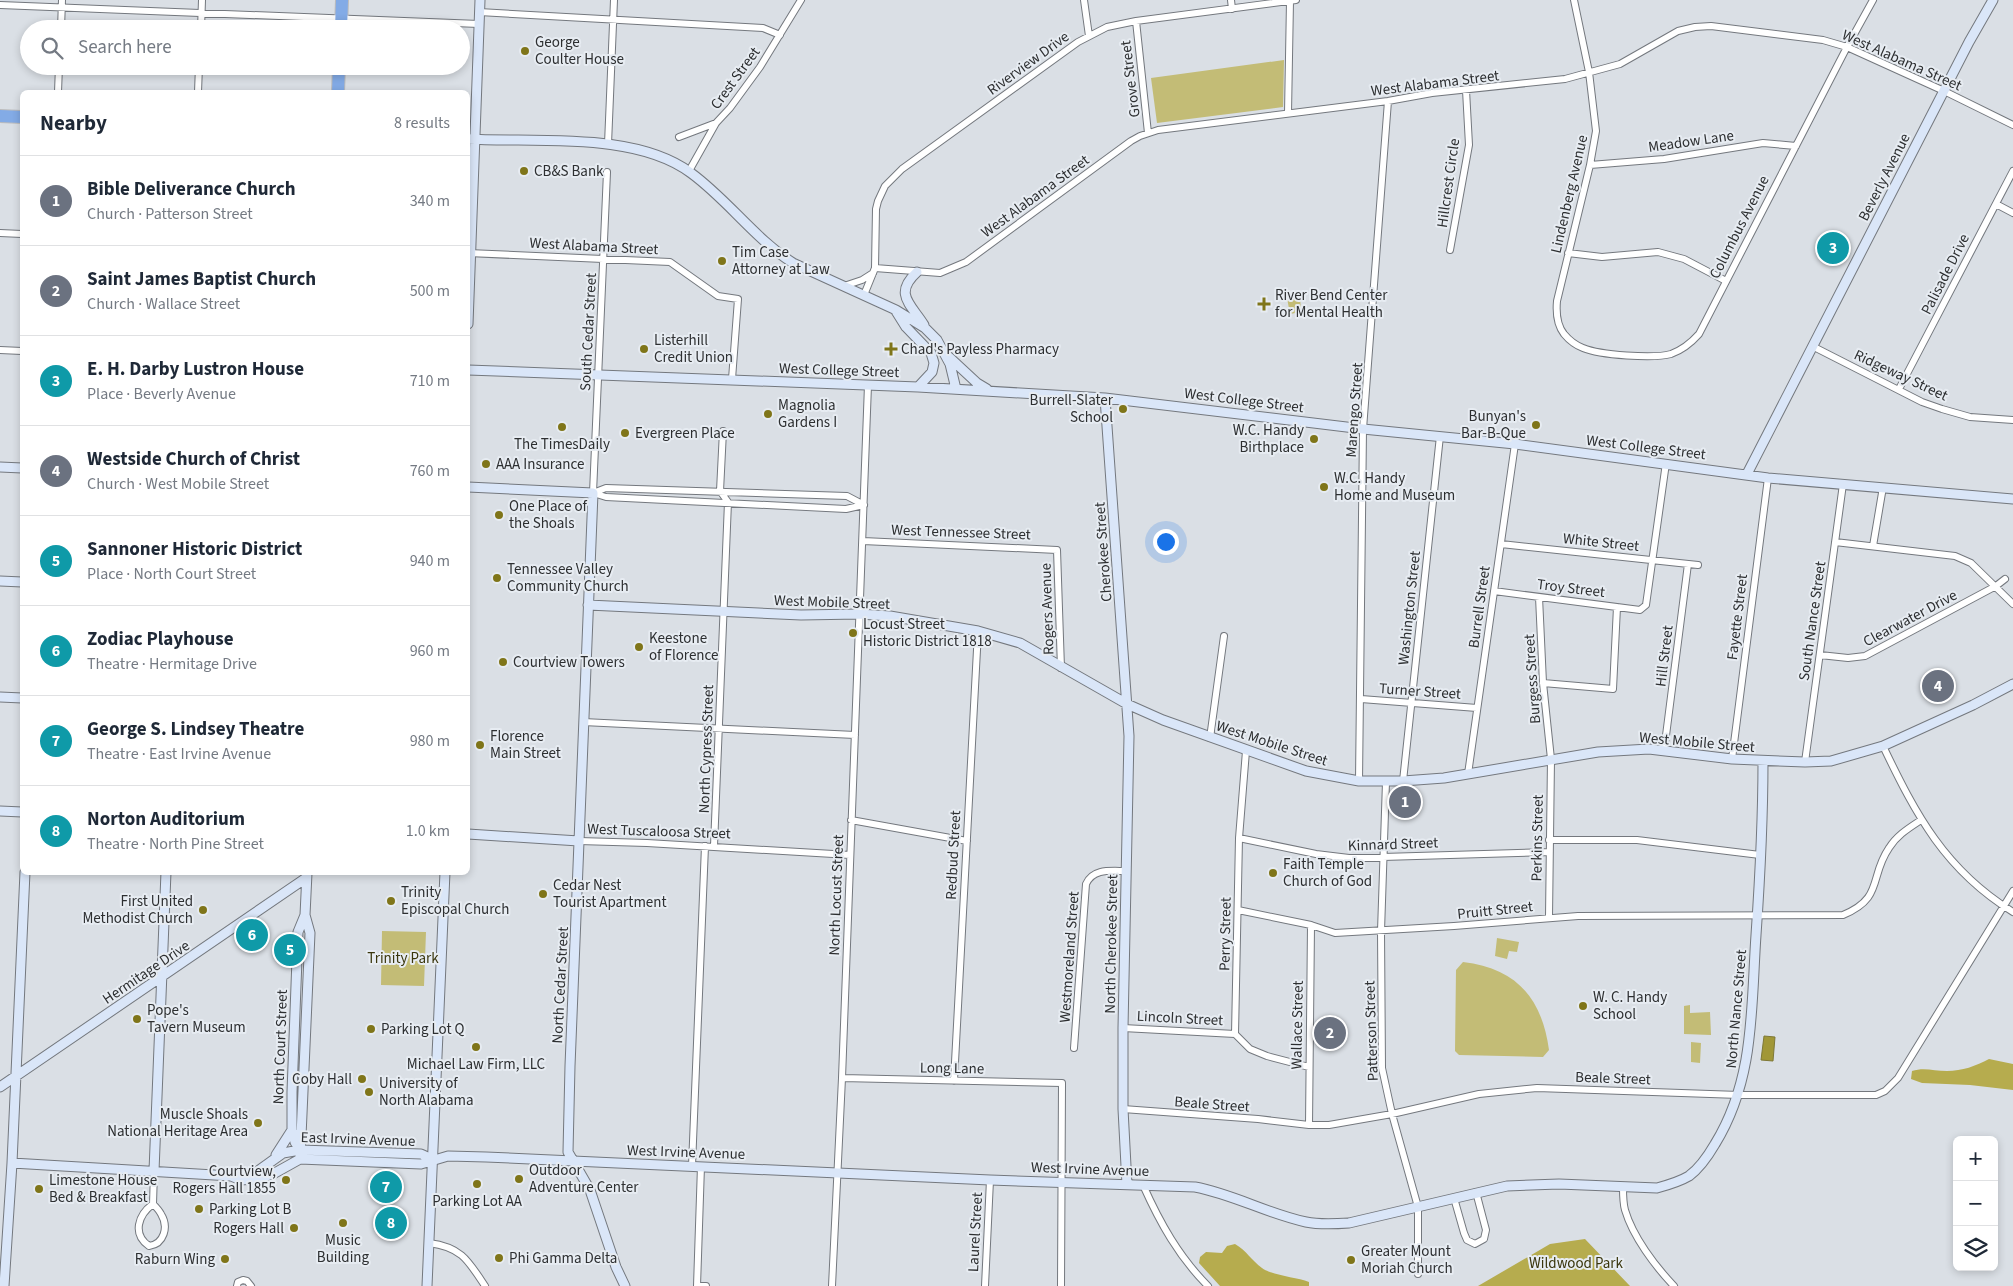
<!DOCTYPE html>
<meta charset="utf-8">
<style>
body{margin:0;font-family:"Source Sans 3",sans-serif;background:#f2f2f3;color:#1f2937}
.controls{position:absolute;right:15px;bottom:15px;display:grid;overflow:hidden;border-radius:8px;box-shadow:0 2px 8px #0003}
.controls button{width:45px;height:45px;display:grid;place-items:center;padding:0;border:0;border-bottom:1px solid #e0e1e3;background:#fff;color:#1f2937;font:25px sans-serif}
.you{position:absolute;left:1165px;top:541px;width:18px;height:18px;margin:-12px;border:4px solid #fff;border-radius:50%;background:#1a73e8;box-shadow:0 0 0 8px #1a73e833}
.badge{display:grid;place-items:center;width:32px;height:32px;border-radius:50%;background:#d93025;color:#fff;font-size:16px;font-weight:700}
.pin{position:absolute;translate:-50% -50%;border:2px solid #fff;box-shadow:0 1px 5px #0006}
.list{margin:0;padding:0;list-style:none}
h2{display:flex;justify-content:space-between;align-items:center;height:65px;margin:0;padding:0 20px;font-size:21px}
h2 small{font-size:16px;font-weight:400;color:#747a83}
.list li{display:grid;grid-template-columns:32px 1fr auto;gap:15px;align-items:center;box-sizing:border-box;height:90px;padding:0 20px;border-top:1px solid #e0e1e3}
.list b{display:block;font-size:19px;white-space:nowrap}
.list p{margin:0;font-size:16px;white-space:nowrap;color:#747a83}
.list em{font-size:16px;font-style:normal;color:#747a83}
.icon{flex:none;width:28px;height:28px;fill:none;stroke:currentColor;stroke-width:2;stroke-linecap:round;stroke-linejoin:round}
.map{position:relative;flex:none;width:2013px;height:1286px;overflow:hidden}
.search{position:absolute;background:#fff;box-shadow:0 2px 8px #0003;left:20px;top:20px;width:450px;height:55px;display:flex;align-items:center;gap:12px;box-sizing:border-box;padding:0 18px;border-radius:28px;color:#747a83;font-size:19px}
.panel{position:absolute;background:#fff;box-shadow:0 2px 8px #0003;left:20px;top:90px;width:450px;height:785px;border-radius:8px}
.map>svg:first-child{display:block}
.green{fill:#c3bc76}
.forest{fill:#b6ac4e}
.water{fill:#a19737;stroke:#7e7835}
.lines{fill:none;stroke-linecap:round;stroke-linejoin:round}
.street-casing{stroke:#74787e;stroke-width:8}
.secondary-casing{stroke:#74787e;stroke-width:11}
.highway-casing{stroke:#bcbcbd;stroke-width:14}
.street{stroke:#fff;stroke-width:6}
.secondary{stroke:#dae6f8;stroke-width:9}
.highway{stroke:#83abe6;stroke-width:12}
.poi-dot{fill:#7f7519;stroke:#e7ecf2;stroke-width:2}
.labels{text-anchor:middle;stroke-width:4;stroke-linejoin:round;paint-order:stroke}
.poi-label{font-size:15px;fill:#2d2f31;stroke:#e7ecf2;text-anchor:start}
.street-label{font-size:15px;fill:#2d2f31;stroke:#e7ecf2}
.park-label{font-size:15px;fill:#3a360d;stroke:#e7ecf2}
</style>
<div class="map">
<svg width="2013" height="1286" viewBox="0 0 2013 1286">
<rect width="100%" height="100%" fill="#dadfe5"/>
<!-- green -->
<path class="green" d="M1284,60l-1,47 -126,16 -6,-45z
M1300,296l1,16 -11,2 -3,-16z
M382,931l44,1 -2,54 -43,-1z
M1497,938l22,4 -2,10 -8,-1 -2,8 -12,-3z
M1463,962c53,6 79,36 86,88l-6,7 -84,-2 -4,-4 1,-81z
M1690,1005v8l20,-1 1,23 -27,-1v-28z
M1691,1042l10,1 -1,20 -9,-1z"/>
<!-- forest -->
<path class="forest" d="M1989,1059l24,5v26l-43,-5 -48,-2 -11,-4 1,-8c12,-4 22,0 35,0 15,0 29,-5 42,-12z
M1585,1239l45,47h-152l72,-42z
M1235,1244c12,7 16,16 27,24 11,8 34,9 47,14v4h-89l-21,-23 1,-6 6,-5 16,1 5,-7z"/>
<!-- water -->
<path class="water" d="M1764,1036l11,1 -2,24 -12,-1z"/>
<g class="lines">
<!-- street casing -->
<g class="street-casing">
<path id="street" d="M1084,0l5,36
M1231,0l1,9
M1574,0l15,72 7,59 -6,34 -33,136c-1,11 0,24 7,33 5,6 11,11 19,14 17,7 70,11 88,6 11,-4 20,-11 28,-20l148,-287 26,-47
M0,5l479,19
M479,12l284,16 17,7
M1136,21l12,112
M61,29l1,-29
M201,29l1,-29
M58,92l1,-26
M198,92l1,-26
M1288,113l2,-112
M679,137l37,-14
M608,144l6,-144
M1590,165l74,-6 99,-16 33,3
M689,171l27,-48 14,-15 30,-41 41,-67
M1996,204l17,9
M0,233l22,1
M1450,250l19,-105 -3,-55
M468,253l202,9 48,34 20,3 -6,80
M1568,253l34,4 56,-5 26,7 42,22
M875,268l65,5 26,-11 165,-121 9,-5 18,-6 230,-29 44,-8 133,-14 55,-15 58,-33 17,-4 16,-1 112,14 24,7 97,44 69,34
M844,286l18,-6 11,-7
M864,295l11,-27 1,-59 2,-8 7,-15 17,-17 176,-127 29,-15 29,-6 160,-21
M1812,346l110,56 20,7 28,8 43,3
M0,350l22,1
M1899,389l114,-218
M593,493l14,-321
M593,493l13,-5 241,8 17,9
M593,493l13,4 240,12 18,-4
M863,541l194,9 4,118
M1835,542l120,14 16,7 42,41
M1501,544l197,21
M1873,546l10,-59
M1494,591l146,19 6,-5 20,-142
M1539,597l4,86 8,76 -2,158
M1820,655l28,3 17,-2 131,-70 9,-7
M1543,683l70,6 4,-82
M1361,699l116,9
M583,722l272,13
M1210,738l14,-102
M1883,746c33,69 62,124 130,166
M1246,751l-7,87 -4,196 15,15 17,7 42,11
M1664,751l24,-187
M1732,759l36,-281
M1805,762l38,-278
M1468,774l47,-330
M1359,781l4,-352 25,-328
M1403,781l37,-345
M1386,782l-5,149 1,137 10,46 26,93v67
M851,820l116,21
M1239,838l77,16 33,4 200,-6
M1549,840h88l123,15
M579,841l68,2 203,12
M714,846l14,-344 -8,-11 3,-60
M1238,910l73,15 24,8 119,-7 124,-10 265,-1c41,-17 26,-38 46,-67 8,-13 20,-20 32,-28
M1123,1028l112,6
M1074,1048l12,-164c7,-16 25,-13 40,-13
M842,1078l220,5 -1,203
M954,1081l24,-450
M1123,1109l135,10 51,6h20l63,-11 87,-20 58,-6 202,7h137l9,-4 13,-13 115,-187
M1309,1125l2,-200
M692,1166l13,-320
M1143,1185c17,38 36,72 65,101
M1623,1187c0,7 0,16 2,23 8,27 30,56 49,76
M1454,1198l10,35 3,7 8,4 9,-5 2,-9 -10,-38
M153,1204c3,3 6,6 8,10 8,13 3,30 -12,32 -17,-12 -11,-31 4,-42z
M153,1204l1,-33
M429,1243c32,4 39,17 56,43
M237,1286l1,-4 5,-2 4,1 4,5
M697,1286l4,-120
M697,1286h9
M832,1286l10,-208 26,-693
M985,1286l5,-106"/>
</g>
<!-- secondary casing -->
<g class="secondary-casing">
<path id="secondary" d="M468,139c66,4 167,-8 223,34 37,27 63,65 102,90l103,47 29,18 12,12 13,24 6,25
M917,272c-24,22 -6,32 7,53
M896,311l10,16 25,26 3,10 -2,9 -14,15
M468,324l12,-324
M949,357l28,26 10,6
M468,370l450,17 187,11 258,31 152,15 253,34 245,21
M1105,398l24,338 -6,292v81l4,76
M0,467l22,1
M1747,474l222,-432 24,-42
M468,487l125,6 -23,573 -2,86 22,38 26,77 9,19
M0,581l22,1
M588,605l213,10 58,-1 31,2 88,15 42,12 107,61 36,16 143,51 53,10h44l41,-3 154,-26 51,-3 83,10 73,3 26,-1 52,-15 90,-41 40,-21
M0,697l22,1
M0,811l22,1
M468,834l111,7
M0,1087l306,-209
M300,1150l-5,-8 -3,-12v-38l6,-160 7,-17
M276,1155l16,-25
M300,1159l10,-226 -5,-18 2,-42
M12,1163l219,13 10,4 16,-1 16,-5 27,-15 121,5 27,-8 38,1 504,23 205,7c38,7 73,27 111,35 14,3 29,2 43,1l158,-37 52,-2 98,4c11,-3 22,-6 32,-12 11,-8 19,-20 26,-32 40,-65 36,-136 41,-209 4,-58 7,-116 7,-174
M154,1171l12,-299
M241,1174l14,-1 28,-20 17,-3 121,4 11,5
M4,1286l8,-123 13,-291
M427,1286l18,-414"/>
</g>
<!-- highway casing -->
<g class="highway-casing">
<path id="highway" d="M341,29l1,-29
M338,92l1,-26
M0,116l22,1"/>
</g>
<!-- street -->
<use href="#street" class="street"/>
<!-- secondary -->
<use href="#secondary" class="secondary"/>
<!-- highway -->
<use href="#highway" class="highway"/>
</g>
<!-- markers -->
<g class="poi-dot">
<circle cx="525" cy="51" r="5"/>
<circle cx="524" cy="171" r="5"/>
<circle cx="722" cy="261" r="5"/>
<path d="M1261.5 296.5h5v5h5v5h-5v5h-5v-5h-5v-5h5z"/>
<circle cx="644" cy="349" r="5"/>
<path d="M888.5 341.5h5v5h5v5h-5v5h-5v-5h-5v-5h5z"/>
<circle cx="1123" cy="409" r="5"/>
<circle cx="768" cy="414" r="5"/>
<circle cx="1536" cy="425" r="5"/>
<circle cx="562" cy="427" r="5"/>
<circle cx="625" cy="433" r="5"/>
<circle cx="1314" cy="439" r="5"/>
<circle cx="486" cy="464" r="5"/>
<circle cx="1324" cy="487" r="5"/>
<circle cx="499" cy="515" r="5"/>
<circle cx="497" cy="578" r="5"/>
<circle cx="853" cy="633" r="5"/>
<circle cx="639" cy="647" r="5"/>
<circle cx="503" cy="662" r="5"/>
<circle cx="480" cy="745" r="5"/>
<circle cx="1273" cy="873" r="5"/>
<circle cx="543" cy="894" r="5"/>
<circle cx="391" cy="901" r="5"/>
<circle cx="203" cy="910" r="5"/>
<circle cx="1583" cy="1006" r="5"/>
<circle cx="137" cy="1019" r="5"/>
<circle cx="371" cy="1029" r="5"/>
<circle cx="476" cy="1047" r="5"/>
<circle cx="362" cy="1079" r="5"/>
<circle cx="369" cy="1092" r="5"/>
<circle cx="258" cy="1123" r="5"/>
<circle cx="519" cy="1179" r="5"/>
<circle cx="286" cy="1180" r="5"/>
<circle cx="477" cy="1184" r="5"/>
<circle cx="39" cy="1189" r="5"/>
<circle cx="199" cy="1209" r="5"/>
<circle cx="343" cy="1223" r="5"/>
<circle cx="294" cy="1228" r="5"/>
<circle cx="499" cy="1258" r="5"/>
<circle cx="225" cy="1259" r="5"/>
<circle cx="1351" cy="1260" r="5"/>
</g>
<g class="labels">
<!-- poi labels -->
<g class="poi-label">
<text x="535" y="47">George<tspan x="535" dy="17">Coulter House</tspan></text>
<text x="534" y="176">CB&amp;S Bank</text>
<text x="732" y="257">Tim Case<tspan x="732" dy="17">Attorney at Law</tspan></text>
<text x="1275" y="300">River Bend Center<tspan x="1275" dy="17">for Mental Health</tspan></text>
<text x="654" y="345">Listerhill<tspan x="654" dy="17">Credit Union</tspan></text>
<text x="901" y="354">Chad's Payless Pharmacy</text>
<text x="1113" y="405" text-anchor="end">Burrell-Slater<tspan x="1113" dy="17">School</tspan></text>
<text x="778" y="410">Magnolia<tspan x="778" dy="17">Gardens I</tspan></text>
<text x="1526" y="421" text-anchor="end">Bunyan's<tspan x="1526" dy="17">Bar-B-Que</tspan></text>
<text x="1304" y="435" text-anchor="end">W.C. Handy<tspan x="1304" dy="17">Birthplace</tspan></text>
<text x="635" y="438">Evergreen Place</text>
<text x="562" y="449" text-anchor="middle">The TimesDaily</text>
<text x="496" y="469">AAA Insurance</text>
<text x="1334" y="483">W.C. Handy<tspan x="1334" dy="17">Home and Museum</tspan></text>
<text x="509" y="511">One Place of<tspan x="509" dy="17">the Shoals</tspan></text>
<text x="507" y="574">Tennessee Valley<tspan x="507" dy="17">Community Church</tspan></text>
<text x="863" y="629">Locust Street<tspan x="863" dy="17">Historic District 1818</tspan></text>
<text x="649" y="643">Keestone<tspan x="649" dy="17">of Florence</tspan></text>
<text x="513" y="667">Courtview Towers</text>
<text x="490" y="741">Florence<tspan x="490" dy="17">Main Street</tspan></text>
<text x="1283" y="869">Faith Temple<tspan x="1283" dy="17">Church of God</tspan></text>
<text x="553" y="890">Cedar Nest<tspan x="553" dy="17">Tourist Apartment</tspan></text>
<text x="401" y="897">Trinity<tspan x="401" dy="17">Episcopal Church</tspan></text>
<text x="193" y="906" text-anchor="end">First United<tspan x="193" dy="17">Methodist Church</tspan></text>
<text x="1593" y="1002">W. C. Handy<tspan x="1593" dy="17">School</tspan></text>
<text x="147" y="1015">Pope's<tspan x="147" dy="17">Tavern Museum</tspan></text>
<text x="381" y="1034">Parking Lot Q</text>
<text x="476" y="1069" text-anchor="middle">Michael Law Firm, LLC</text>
<text x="352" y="1084" text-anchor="end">Coby Hall</text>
<text x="379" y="1088">University of<tspan x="379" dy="17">North Alabama</tspan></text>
<text x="248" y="1119" text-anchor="end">Muscle Shoals<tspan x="248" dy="17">National Heritage Area</tspan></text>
<text x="529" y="1175">Outdoor<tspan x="529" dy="17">Adventure Center</tspan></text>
<text x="276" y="1176" text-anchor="end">Courtview,<tspan x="276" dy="17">Rogers Hall 1855</tspan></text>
<text x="49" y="1185">Limestone House<tspan x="49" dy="17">Bed &amp; Breakfast</tspan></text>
<text x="477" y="1206" text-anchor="middle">Parking Lot AA</text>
<text x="209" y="1214">Parking Lot B</text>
<text x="284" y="1233" text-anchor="end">Rogers Hall</text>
<text x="343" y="1245" text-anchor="middle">Music<tspan x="343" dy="17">Building</tspan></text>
<text x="1361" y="1256">Greater Mount<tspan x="1361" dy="17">Moriah Church</tspan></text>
<text x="509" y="1263">Phi Gamma Delta</text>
<text x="215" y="1264" text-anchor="end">Raburn Wing</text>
</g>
<!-- street labels -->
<g class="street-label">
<text transform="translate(1902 60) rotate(24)" y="5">West Alabama Street</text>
<text transform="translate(1028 63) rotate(-36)" y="5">Riverview Drive</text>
<text transform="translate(735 78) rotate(-54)" y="5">Crest Street</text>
<text transform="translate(1130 79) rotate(-97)" y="5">Grove Street</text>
<text transform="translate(1435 83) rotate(-7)" y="5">West Alabama Street</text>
<text transform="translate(1691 141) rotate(-8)" y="5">Meadow Lane</text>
<text transform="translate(1884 177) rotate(-63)" y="5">Beverly Avenue</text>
<text transform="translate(1448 183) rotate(-82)" y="5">Hillcrest Circle</text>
<text transform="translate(1569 194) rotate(-77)" y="5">Lindenberg Avenue</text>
<text transform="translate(1035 196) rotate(-36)" y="5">West Alabama Street</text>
<text transform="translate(1739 227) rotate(-63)" y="5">Columbus Avenue</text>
<text transform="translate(594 246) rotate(3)" y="5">West Alabama Street</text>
<text transform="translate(1945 274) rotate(-63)" y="5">Palisade Drive</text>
<text transform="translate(588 332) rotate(-87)" y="5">South Cedar Street</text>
<text transform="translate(839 370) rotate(2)" y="5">West College Street</text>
<text transform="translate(1901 375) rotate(25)" y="5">Ridgeway Street</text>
<text transform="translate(1244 400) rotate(7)" y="5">West College Street</text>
<text transform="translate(1354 410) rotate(-86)" y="5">Marengo Street</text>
<text transform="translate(1646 447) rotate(7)" y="5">West College Street</text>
<text transform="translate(961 532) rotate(2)" y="5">West Tennessee Street</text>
<text transform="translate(1601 542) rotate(6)" y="5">White Street</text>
<text transform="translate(1103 552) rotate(-94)" y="5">Cherokee Street</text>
<text transform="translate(1571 588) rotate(7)" y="5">Troy Street</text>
<text transform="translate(832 602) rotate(2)" y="5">West Mobile Street</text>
<text transform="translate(1479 607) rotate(-82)" y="5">Burrell Street</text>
<text transform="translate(1409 608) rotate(-84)" y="5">Washington Street</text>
<text transform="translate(1047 609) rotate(-92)" y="5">Rogers Avenue</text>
<text transform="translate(1737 617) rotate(-83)" y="5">Fayette Street</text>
<text transform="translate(1910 618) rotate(-28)" y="5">Clearwater Drive</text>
<text transform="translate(1812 621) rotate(-82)" y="5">South Nance Street</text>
<text transform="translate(1664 656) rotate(-83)" y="5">Hill Street</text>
<text transform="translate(1532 679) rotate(-94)" y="5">Burgess Street</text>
<text transform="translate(1420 691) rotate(4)" y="5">Turner Street</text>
<text transform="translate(1697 742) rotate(5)" y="5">West Mobile Street</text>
<text transform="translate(1272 743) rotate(18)" y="5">West Mobile Street</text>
<text transform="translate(706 749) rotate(-88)" y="5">North Cypress Street</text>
<text transform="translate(659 831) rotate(2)" y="5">West Tuscaloosa Street</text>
<text transform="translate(1537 838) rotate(-89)" y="5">Perkins Street</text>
<text transform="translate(1393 844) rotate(-2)" y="5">Kinnard Street</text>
<text transform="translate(953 855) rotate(-87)" y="5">Redbud Street</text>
<text transform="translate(836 895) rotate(-88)" y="5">North Locust Street</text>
<text transform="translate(1495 910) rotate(-6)" y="5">Pruitt Street</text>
<text transform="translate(1225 934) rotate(-89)" y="5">Perry Street</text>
<text transform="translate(1111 944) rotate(-89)" y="5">North Cherokee Street</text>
<text transform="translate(1069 957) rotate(-86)" y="5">Westmoreland Street</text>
<text transform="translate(146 972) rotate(-34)" y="5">Hermitage Drive</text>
<text transform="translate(560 985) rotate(-87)" y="5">North Cedar Street</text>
<text transform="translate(1736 1009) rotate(-85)" y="5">North Nance Street</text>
<text transform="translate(1180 1018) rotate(3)" y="5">Lincoln Street</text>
<text transform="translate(1297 1025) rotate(-89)" y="5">Wallace Street</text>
<text transform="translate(1371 1031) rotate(-92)" y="5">Patterson Street</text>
<text transform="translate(280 1047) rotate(-88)" y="5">North Court Street</text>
<text transform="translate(952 1068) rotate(1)" y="5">Long Lane</text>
<text transform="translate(1613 1078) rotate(2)" y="5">Beale Street</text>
<text transform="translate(1212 1104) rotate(4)" y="5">Beale Street</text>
<text transform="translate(358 1139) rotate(2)" y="5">East Irvine Avenue</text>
<text transform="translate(686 1152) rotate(2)" y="5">West Irvine Avenue</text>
<text transform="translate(1090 1169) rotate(2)" y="5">West Irvine Avenue</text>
<text transform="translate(975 1232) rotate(-87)" y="5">Laurel Street</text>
</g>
<!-- park labels -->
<g class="park-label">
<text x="403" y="963">Trinity Park</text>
<text x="1576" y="1268">Wildwood Park</text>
</g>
</g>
</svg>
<div class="controls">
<button>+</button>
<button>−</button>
<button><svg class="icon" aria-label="layers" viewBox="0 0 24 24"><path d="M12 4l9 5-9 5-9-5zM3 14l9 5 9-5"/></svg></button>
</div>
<div class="you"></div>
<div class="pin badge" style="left:1405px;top:802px;background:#6b7280">1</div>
<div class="pin badge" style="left:1330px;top:1033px;background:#6b7280">2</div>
<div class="pin badge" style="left:1833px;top:248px;background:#0f9aa8">3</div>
<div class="pin badge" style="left:1938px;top:686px;background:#6b7280">4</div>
<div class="pin badge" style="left:290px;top:950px;background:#0f9aa8">5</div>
<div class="pin badge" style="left:252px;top:935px;background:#0f9aa8">6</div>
<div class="pin badge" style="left:386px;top:1187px;background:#0f9aa8">7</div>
<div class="pin badge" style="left:391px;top:1223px;background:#0f9aa8">8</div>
<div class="search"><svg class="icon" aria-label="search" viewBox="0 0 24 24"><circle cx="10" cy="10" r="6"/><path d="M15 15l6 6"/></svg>Search here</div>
<section class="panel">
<h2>Nearby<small>8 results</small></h2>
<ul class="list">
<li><span class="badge" style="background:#6b7280">1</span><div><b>Bible Deliverance Church</b><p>Church · Patterson Street</p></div><em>340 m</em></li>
<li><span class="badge" style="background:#6b7280">2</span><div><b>Saint James Baptist Church</b><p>Church · Wallace Street</p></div><em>500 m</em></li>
<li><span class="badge" style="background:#0f9aa8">3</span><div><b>E. H. Darby Lustron House</b><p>Place · Beverly Avenue</p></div><em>710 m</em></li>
<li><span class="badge" style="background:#6b7280">4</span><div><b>Westside Church of Christ</b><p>Church · West Mobile Street</p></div><em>760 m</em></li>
<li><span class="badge" style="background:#0f9aa8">5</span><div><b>Sannoner Historic District</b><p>Place · North Court Street</p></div><em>940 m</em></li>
<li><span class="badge" style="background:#0f9aa8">6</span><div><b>Zodiac Playhouse</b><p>Theatre · Hermitage Drive</p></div><em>960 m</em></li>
<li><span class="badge" style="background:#0f9aa8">7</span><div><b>George S. Lindsey Theatre</b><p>Theatre · East Irvine Avenue</p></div><em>980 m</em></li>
<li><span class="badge" style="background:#0f9aa8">8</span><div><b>Norton Auditorium</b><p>Theatre · North Pine Street</p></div><em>1.0 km</em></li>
</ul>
</section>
</div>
